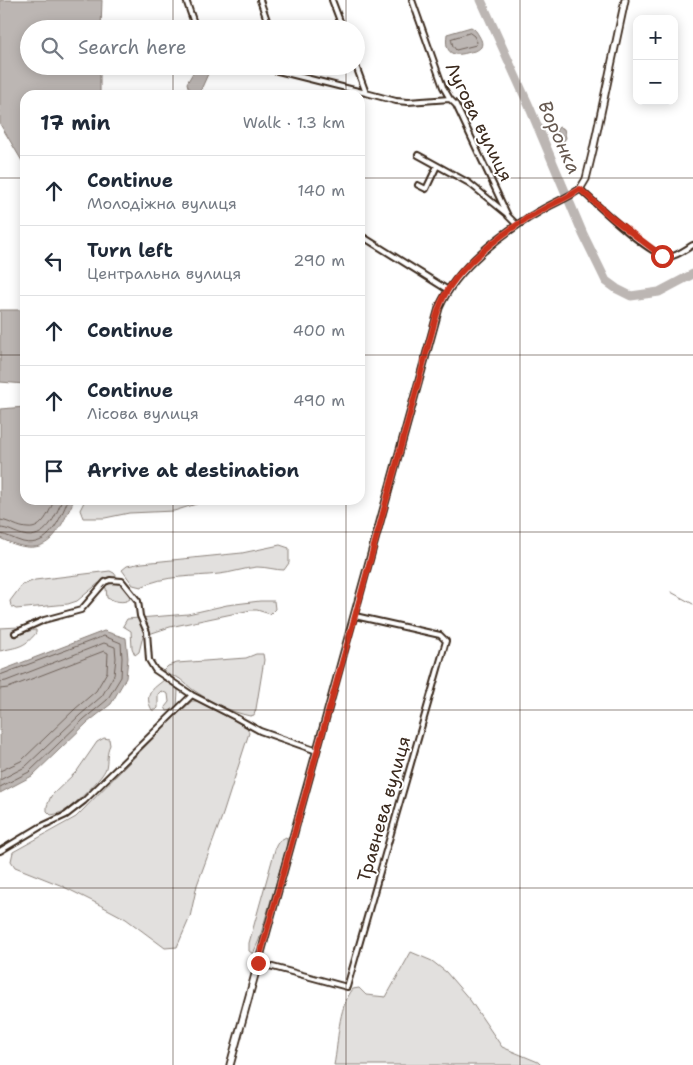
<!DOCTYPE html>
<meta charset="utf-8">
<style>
body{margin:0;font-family:"Shantell Sans",sans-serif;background:#f6f6f7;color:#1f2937}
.controls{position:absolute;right:15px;top:15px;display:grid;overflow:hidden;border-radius:10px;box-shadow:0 2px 12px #0003}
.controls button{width:45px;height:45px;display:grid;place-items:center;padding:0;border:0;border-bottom:1px solid #e0e1e3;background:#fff;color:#1f2937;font:25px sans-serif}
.stop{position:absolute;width:15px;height:15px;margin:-11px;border:4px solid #c8321e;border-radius:50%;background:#fff}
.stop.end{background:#c8321e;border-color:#fff;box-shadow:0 1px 5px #0008}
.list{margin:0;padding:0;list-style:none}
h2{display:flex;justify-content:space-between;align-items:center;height:65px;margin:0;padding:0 20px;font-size:21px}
h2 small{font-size:16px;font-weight:400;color:#747a83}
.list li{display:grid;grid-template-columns:32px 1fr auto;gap:15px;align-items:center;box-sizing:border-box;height:70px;padding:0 20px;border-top:1px solid #e0e1e3}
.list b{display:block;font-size:19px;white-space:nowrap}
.list p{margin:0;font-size:16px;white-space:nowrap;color:#747a83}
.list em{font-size:16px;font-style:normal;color:#747a83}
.icon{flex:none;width:28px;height:28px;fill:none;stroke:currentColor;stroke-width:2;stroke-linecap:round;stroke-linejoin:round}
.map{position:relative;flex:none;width:693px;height:1065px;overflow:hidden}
.search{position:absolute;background:#fff;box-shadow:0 2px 12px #0003;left:20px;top:20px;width:345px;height:55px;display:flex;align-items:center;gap:12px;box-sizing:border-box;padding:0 18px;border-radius:28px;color:#747a83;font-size:19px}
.panel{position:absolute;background:#fff;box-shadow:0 2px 12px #0003;left:20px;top:90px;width:345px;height:415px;border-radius:15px}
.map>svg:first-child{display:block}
.green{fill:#e2e0de;stroke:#8e857e}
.water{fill:#bcb6b3;stroke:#887e77}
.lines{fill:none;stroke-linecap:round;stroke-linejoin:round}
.shore{stroke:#6f625a;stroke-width:1}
.stream{stroke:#887e77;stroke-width:1}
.river{stroke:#bcb6b3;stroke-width:9}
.street-casing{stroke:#3b2a1e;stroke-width:8}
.secondary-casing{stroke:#3b2a1e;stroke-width:9}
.street{stroke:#fff;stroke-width:4}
.secondary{stroke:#fff;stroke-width:5.5}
.route{stroke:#c8321e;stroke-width:6}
.grid{fill:none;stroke:#3b2a1e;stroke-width:1;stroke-opacity:0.55}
.labels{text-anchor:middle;stroke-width:4;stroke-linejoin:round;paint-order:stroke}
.street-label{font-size:18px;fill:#3b2a1e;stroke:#fff}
.water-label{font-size:19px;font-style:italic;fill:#685b52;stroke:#fff}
</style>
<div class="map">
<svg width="693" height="1065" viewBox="0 0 693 1065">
<rect width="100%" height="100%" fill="#fff"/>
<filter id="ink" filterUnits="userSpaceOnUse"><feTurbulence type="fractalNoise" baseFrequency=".02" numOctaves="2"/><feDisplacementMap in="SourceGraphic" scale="10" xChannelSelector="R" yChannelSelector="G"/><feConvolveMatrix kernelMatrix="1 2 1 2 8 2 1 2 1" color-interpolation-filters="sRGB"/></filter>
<g filter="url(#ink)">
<!-- green -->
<path class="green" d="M85,500h124l-35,11 -45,2 -24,5h-22l-3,-8z
M280,545l9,3v15l-5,7c-9,0 -17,-3 -27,-3 -12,1 -26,6 -38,7 -25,3 -55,1 -78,13l-8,-2 -11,-15 5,-4 15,-3 100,-10z
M110,571l4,2 15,20 1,6c-6,5 -16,2 -23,-1l-1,-10 -7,-5 -22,18 -9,3 -52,5 -5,-3 -1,-5 12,-16 13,-5z
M260,601h14l1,8 -5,5 -13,-4h-6l-81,17 -27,9 -4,16 -4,3 -3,-7 -1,-17 -8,-5 4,-7 61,-5 39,-9z
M19,627l-5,3v4c10,1 13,-4 22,-4v3c-12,15 -19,14 -36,18v-23z
M256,654h7l1,6 -8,49 -2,6 -4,1c-20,-4 -41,-15 -58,-27 -4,-3 -8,-7 -12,-10 -6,-4 -12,-2 -17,-8l5,-5 9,-3 69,-5z
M164,680h6l7,4 1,7 -1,15 -5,4 -5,1 -2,-4 4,-5 -1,-8 -7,-3 -3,3v14l-2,2h-4c-9,-16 1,-21 12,-30z
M192,701h5l50,26 2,6 -26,81 -26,71 -7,32 -13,30 -12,1 -39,-29 -30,-16 -36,-18 -45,-18 -4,-6 2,-9 63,-35 92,-94z
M104,738l5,1 1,6c-4,8 -2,15 -4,23 -3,10 -28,33 -37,40 -6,4 -11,6 -18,7l-4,-4v-5l4,-10 26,-25 20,-29z
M286,837l1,1v8l-28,94 -6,14 -4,-3v-8l27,-97 3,-5z
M411,952l21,9 14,11 24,28 32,47 36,15 3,3h-207c5,-24 3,-56 19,-76l6,-1 7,7 20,2z"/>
<!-- water -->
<path class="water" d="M0,0h102l-1,29h-72v37h71v29h-75v71l-25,-42z
M471,27c4,2 6,5 8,9 2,3 4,7 2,11 -3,4 -7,4 -11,5 -16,5 -26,3 -23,-18z
M191,66h9l8,8 -9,20h-3l-8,-7 -1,-4 7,-12z
M559,127l5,2 2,9 -3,4h-3l-4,-11z
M0,310h25v74l-25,-2z
M25,407v93h49c-18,38 -28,61 -74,38v-129z
M104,631l22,7 2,20 -2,20 -15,26 -24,19 -55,53 -32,17v-122z"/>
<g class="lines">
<!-- shore -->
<path class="shore" d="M470,33l4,3 3,6 -1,3 -20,5 -3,-4 -2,-7z
M0,520c10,1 18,8 28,8 14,2 22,-17 26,-28
M0,528c8,0 15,5 23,7 22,6 33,-19 39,-35
M0,534c8,1 15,6 23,8 26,6 37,-23 45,-42
M0,675l104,-39 17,7 1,15 -1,19 -14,23 -23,19 -55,53 -29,15
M0,682l6,-1 98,-38 11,4 1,11 -2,17 -12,21 -22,19 -55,52 -25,13
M0,689l8,-1 96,-37 4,2 -1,19 -11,19 -21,18 -54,52 -21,10"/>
<!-- stream -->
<path class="stream" d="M671,592l22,12"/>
<!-- river -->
<path class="river" d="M481,0l48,106 54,128 23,47 11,8 14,7 28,-4 34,-18"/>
<!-- street casing -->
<g class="street-casing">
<path id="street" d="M186,0l10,29
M260,0l10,29
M332,0l11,29
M412,0l31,87 7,12 6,6 52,111 9,9
M257,66l29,7
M284,66l2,7 80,20
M356,66l10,27 30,8 12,1 42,-3
M418,155l51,28 38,31
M418,185l8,4 11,-23
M580,189c14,13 72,69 89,68 8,-1 17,-8 24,-12
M360,235l88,55
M15,633l29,-13 37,-10 24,-28 5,-2 12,1 16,20 2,15 7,16 2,28 6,10 37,25 43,22 25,14 57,20
M0,851l40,-24 26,-12 18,-14 108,-106
M258,963l89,24 99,-346 -6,-6 -85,-19"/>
</g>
<!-- secondary casing -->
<g class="secondary-casing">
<path id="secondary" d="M230,1065l209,-757c17,-40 64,-76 101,-97 13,-8 28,-13 40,-22l6,-10 7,-29 32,-150"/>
</g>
<!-- street -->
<use href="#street" class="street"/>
<!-- secondary -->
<use href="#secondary" class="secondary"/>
</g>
</g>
<g class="lines" filter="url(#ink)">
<!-- route -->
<path class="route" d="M258,963l97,-347 77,-284c4,-15 8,-31 17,-44 18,-28 61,-61 91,-77 13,-8 28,-13 40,-22l32,29 50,38"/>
</g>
<!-- grid -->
<path class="grid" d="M173,0v29M346,0v29M520,0v1065M173,66v29M346,66v29M0,178h25M360,178h333M0,355h25M360,355h333M173,500v565M346,500v565M0,532h693M0,710h693M0,888h693"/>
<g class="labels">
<!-- street labels -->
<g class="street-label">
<text transform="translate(479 122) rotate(64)" y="6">Лугова вулиця</text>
<text transform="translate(384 809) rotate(-74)" y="6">Травнева вулиця</text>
</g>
<!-- water labels -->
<g class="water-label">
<text transform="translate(560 137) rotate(66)" y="7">Воронка</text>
</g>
</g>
</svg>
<div class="controls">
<button>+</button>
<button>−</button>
</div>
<div class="stop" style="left:662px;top:256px"></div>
<div class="stop end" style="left:258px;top:963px"></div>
<div class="search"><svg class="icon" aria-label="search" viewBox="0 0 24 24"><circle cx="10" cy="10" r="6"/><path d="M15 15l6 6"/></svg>Search here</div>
<section class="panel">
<h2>17 min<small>Walk · 1.3 km</small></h2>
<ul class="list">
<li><svg class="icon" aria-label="ahead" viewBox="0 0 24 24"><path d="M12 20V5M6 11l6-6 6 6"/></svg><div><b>Continue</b><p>Молодіжна вулиця</p></div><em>140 m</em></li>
<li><svg class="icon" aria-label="left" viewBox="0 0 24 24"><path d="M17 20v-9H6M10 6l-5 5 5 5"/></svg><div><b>Turn left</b><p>Центральна вулиця</p></div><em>290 m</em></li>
<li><svg class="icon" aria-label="ahead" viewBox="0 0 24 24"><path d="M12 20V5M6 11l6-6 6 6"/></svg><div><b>Continue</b></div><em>400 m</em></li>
<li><svg class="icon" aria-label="ahead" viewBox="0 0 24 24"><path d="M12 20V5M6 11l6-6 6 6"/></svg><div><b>Continue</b><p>Лісова вулиця</p></div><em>490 m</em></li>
<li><svg class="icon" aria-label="arrive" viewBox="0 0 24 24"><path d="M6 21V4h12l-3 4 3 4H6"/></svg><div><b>Arrive at destination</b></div></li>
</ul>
</section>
</div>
